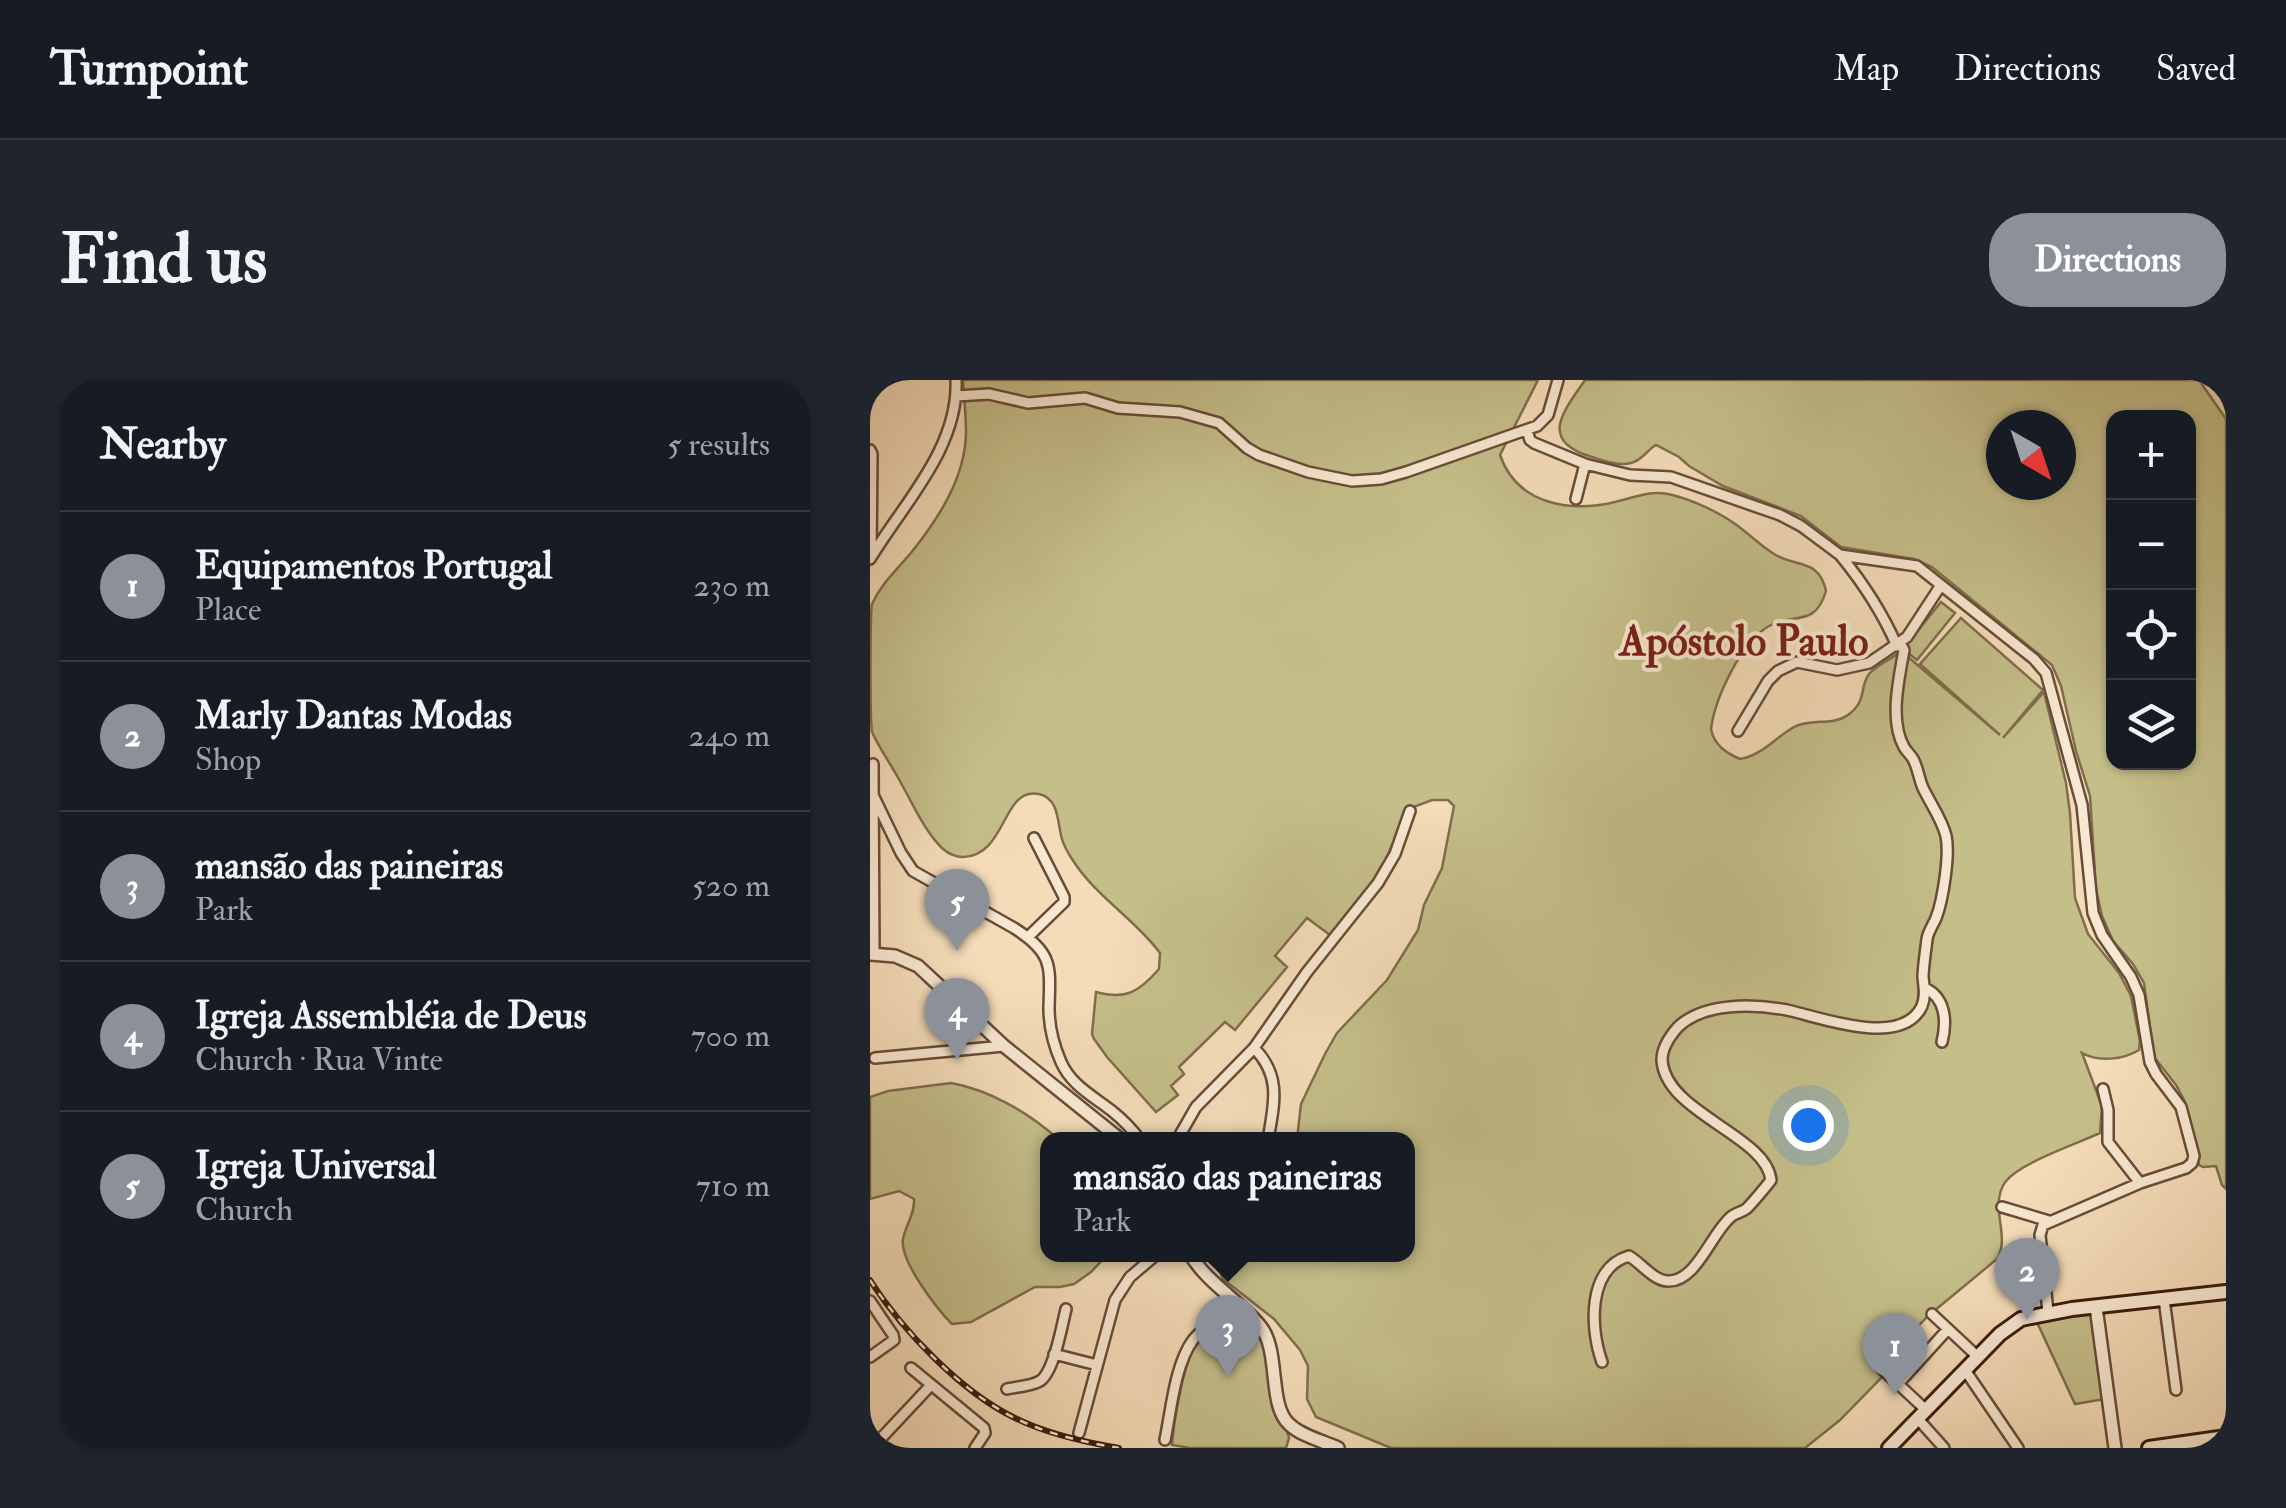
<!DOCTYPE html>
<meta charset="utf-8">
<style>
body{margin:0;font-family:"IM FELL Double Pica",serif;background:#20242c;color:#f1f3f6}
.controls{position:absolute;right:30px;top:30px;display:grid;overflow:hidden;border-radius:20px;box-shadow:0 2px 8px #0004}
.controls button{width:90px;height:90px;display:grid;place-items:center;padding:0;border:0;border-bottom:2px solid #363941;background:#171b24;color:#f1f3f6;font:50px sans-serif}
.compass{position:absolute;left:1116px;top:30px;width:90px;height:90px;border-radius:50%;background:#171b24;box-shadow:0 2px 8px #0004;rotate:141deg}
.you{position:absolute;left:938px;top:745px;width:35px;height:35px;margin:-25px;border:8px solid #fff;border-radius:50%;background:#1a73e8;box-shadow:0 0 0 15px #1a73e833}
.badge{display:grid;place-items:center;width:65px;height:65px;border-radius:50%;background:#8c9099;color:#fff;font-size:32px;font-weight:700}
.pin{position:absolute;translate:-50% -82px;filter:drop-shadow(0 2px 5px #0008)}
.pin::after{content:'';position:absolute;top:52px;width:35px;height:30px;background:inherit;clip-path:polygon(0 0,100% 0,50% 100%)}
.popup{position:absolute;left:170px;top:752px;width:375px;height:130px;box-sizing:border-box;display:grid;place-content:center;border-radius:20px;background:#171b24;filter:drop-shadow(0 2px 8px #0005);font-size:32px;white-space:nowrap;color:#9ea1a6}
.popup b{font-size:38px;color:#f1f3f6}
.popup::after{content:'';position:absolute;left:50%;top:100%;margin-left:-20px;border:20px solid transparent;border-top-color:#171b24}
.list{margin:0;padding:0;list-style:none}
h2{display:flex;justify-content:space-between;align-items:center;height:130px;margin:0;padding:0 40px;font-size:42px}
h2 small{font-size:32px;font-weight:400;color:#9ea1a6}
.list li{display:grid;grid-template-columns:65px 1fr auto;gap:30px;align-items:center;box-sizing:border-box;height:150px;padding:0 40px;border-top:2px solid #363941}
.list b{display:block;font-size:38px;white-space:nowrap}
.list p{margin:0;font-size:32px;white-space:nowrap;color:#9ea1a6}
.list em{font-size:32px;font-style:normal;color:#9ea1a6}
.icon{flex:none;width:55px;height:55px;fill:none;stroke:currentColor;stroke-width:2;stroke-linecap:round;stroke-linejoin:round}
.map{position:relative;flex:none;width:1356px;height:1068px;overflow:hidden;border-radius:40px}
header{display:flex;align-items:center;gap:60px;box-sizing:border-box;height:140px;padding:0 50px;background:#171b24;border-bottom:2px solid #363941}
header strong{font-size:48px}
nav{display:flex;gap:55px;margin-inline-start:auto;font-size:35px}
.intro{display:flex;align-items:center;justify-content:space-between;box-sizing:border-box;height:240px;padding:0 60px}
h1{margin:0;font-size:70px}
.button{padding:25px 45px;border-radius:40px;background:#8c9099;color:#fff;font-size:35px;font-weight:700}
main{display:flex;gap:60px;padding:0 60px}
aside{flex:1;background:#171b24;border-radius:40px;box-shadow:0 2px 8px #0004}
.map>svg:first-child{display:block}
.green{fill:#c4be89;stroke:#806d4c;stroke-width:2.5;fill-rule:evenodd}
.lines{fill:none;stroke-linecap:round;stroke-linejoin:round}
.minor-casing{stroke:#694c38;stroke-width:14}
.tertiary-casing{stroke:#694c38;stroke-width:16}
.secondary-casing{stroke:#3b1c0e;stroke-width:18}
.minor{stroke:#f8e8d1;stroke-width:9}
.tertiary{stroke:#f8e8d1;stroke-width:11}
.secondary{stroke:#f8e8d1;stroke-width:12}
.rail-casing{stroke:#3b1c0e;stroke-width:6}
.rail{stroke:#f8e8d1;stroke-width:2.5;stroke-dasharray:8;stroke-linecap:butt}
.labels{text-anchor:middle;stroke-width:8;stroke-linejoin:round;paint-order:stroke}
.district-label{font-size:42px;font-weight:bold;fill:#7a1f14;stroke:#f8e8d1}
</style>
<header>
<strong>Turnpoint</strong>
<nav><a>Map</a><a>Directions</a><a>Saved</a></nav>
</header>
<div class="intro"><h1>Find us</h1><a class="button">Directions</a></div>
<main>
<aside>
<h2>Nearby<small>5 results</small></h2>
<ul class="list">
<li><span class="badge">1</span><div><b>Equipamentos Portugal</b><p>Place</p></div><em>230 m</em></li>
<li><span class="badge">2</span><div><b>Marly Dantas Modas</b><p>Shop</p></div><em>240 m</em></li>
<li><span class="badge">3</span><div><b>mansão das paineiras</b><p>Park</p></div><em>520 m</em></li>
<li><span class="badge">4</span><div><b>Igreja Assembléia de Deus</b><p>Church · Rua Vinte</p></div><em>700 m</em></li>
<li><span class="badge">5</span><div><b>Igreja Universal</b><p>Church</p></div><em>710 m</em></li>
</ul>
</aside>
<div class="map">
<svg width="1356" height="1068" viewBox="0 0 1356 1068">
<rect width="100%" height="100%" fill="#f4dcb8"/>
<filter id="stains"><feTurbulence type="fractalNoise" baseFrequency=".002" numOctaves="4"/><feColorMatrix values="0 0 0 0 .2 0 0 0 0 .09 0 0 0 0 .02 0 0 0 .5 -.17"/></filter>
<radialGradient id="worn" r=".72"><stop offset=".6" stop-color="#630" stop-opacity="0"/><stop offset="1" stop-color="#630" stop-opacity=".3"/></radialGradient>
<!-- green -->
<path class="green" d="M93,0h575l-38,75c17,49 69,58 115,47 18,-4 34,-12 53,-8 23,5 51,18 70,32 12,9 23,20 36,28 22,14 45,4 52,37 -11,37 -31,21 -57,35 -28,16 -54,72 -58,103 3,16 15,24 29,30 21,-3 36,-22 54,-32 17,-9 39,-1 54,-12 20,-15 11,-28 21,-41 8,-9 23,-15 32,-23l99,84 -80,-71 41,-46 82,72 -40,48 41,-46 22,91 4,30 5,85 13,36 31,39 12,23 9,45 -1,9c-16,10 -41,12 -57,3l20,53 -2,27c-24,11 -78,29 -94,48 -7,9 -8,20 -7,30 1,17 7,33 -2,48l-69,57 -50,52 6,7 -44,45 -35,28h-414l-75,-31 -9,-18 1,-33 -8,-16 -26,-31 -51,-40 -2,-5 1,-19 186,-1v-114l-111,-1 4,-35 24,-50 12,-21 50,-53 31,-50 6,-25 18,-37 12,-62 -6,-6h-16l-24,9 -29,66 -49,60 -23,-17 -32,38 12,11 -52,63 -10,-8 -46,45 5,7 -13,12 7,9 -22,17 -49,-55 -13,-18 -2,-5 4,-42c30,8 43,0 63,-23l1,-16c-25,-34 -65,-57 -88,-94 -4,-6 -8,-13 -10,-20 -5,-16 -2,-40 -23,-45 -37,-8 -32,62 -76,63 -8,0 -14,-3 -20,-8 -18,-17 -29,-43 -41,-64 -9,-18 -22,-35 -30,-53 -2,-11 -2,-118 0,-128 10,-22 28,-37 42,-55 26,-33 51,-72 52,-116 0,-17 -2,-35 -3,-53z
M715,0h614l27,39v770l-4,-4 -6,-19 -13,1 -4,-2 -14,-63 -9,-17 -22,-28 -10,-74 -11,-19 -20,-23 -11,-25 -6,-27 -6,-93 -14,-45 -15,-65 -9,-21 -120,-98 -18,-8 -73,-12 -40,-31 -78,-30 -34,-20 -10,-9 -23,-12c-9,5 -13,15 -25,18 -13,3 -26,-2 -39,-6 -54,-16 -29,-45 -7,-77zM1244,38h74v344h-74zM1131,45h60v60h-60z
M1071,222l14,11 -38,47 -14,-11z
M81,703c39,7 78,30 107,56l-10,1v114l59,1 -16,17 -17,12 -14,3h-25l-64,35 -19,2c-15,-15 -53,-64 -49,-85 3,-15 12,-25 11,-40l-15,-8 -29,8v-102l18,-6z
M368,931l21,17 30,110 -3,10h-96l-18,-3c2,-25 12,-88 27,-107 10,-11 26,-20 39,-27z
M1225,931l10,88 -30,5 -40,-86z"/>
<g class="lines">
<!-- minor casing -->
<g class="minor-casing">
<path id="minor" d="M86,16l33,-2 39,9 57,-5 33,10 62,4 39,11 28,25 12,7 49,17 44,9 29,-2 25,-7 131,-46 11,-11 10,-35
M657,50l3,10 4,3 51,21 45,11 41,2 109,38 21,11 39,29 77,11 117,93 12,14 36,132 11,108 9,22 29,42 8,18 11,67 6,12 25,33 13,49 -2,7 -6,5 -46,15 -97,42 -3,10 8,77
M0,70l2,4 -1,102
M706,119l9,-35
M970,175c24,29 42,57 57,91
M0,179c33,-55 89,-111 86,-179
M868,351l30,-50 10,-10 19,-9 40,8 32,-7 38,-26 34,-52
M3,384l1,190
M4,417l27,56 12,18 101,57c40,25 36,39 35,80 0,19 5,38 12,54 10,23 32,34 51,49 10,8 20,18 28,29
M158,557l36,-35v-5l-30,-59
M1055,608c21,10 22,34 17,54
M384,668c28,28 20,56 14,92
M5,678l129,-12
M1233,709l5,21v32l32,41
M307,760l19,-33 58,-59 53,-76 71,-89 17,-29 15,-43
M1132,827l47,14
M1294,919l12,91
M0,921l23,34 1,5 -24,17
M1062,934l46,43
M184,974l43,11
M732,982c-12,-33 -15,-94 27,-106 12,7 25,25 39,25 29,1 44,-50 64,-65 4,-3 10,-4 14,-7 3,-2 23,-26 25,-29 -5,-45 -106,-67 -109,-120 0,-13 8,-24 16,-33 26,-25 76,-23 109,-17 33,7 115,39 135,-4 4,-10 2,-19 1,-29 0,-9 3,-29 4,-38 1,-7 6,-14 9,-21 7,-18 14,-63 10,-82 -4,-17 -16,-33 -23,-48 -4,-9 -5,-20 -10,-29 -2,-4 -7,-8 -9,-12 -15,-27 -5,-68 0,-97l-4,-7
M41,988l73,60 1,5 -10,15
M1012,989l44,41
M1095,990l53,78
M1028,1004l50,-55
M137,1009c9,-2 25,-3 33,-8 14,-9 22,-56 26,-72
M1048,1039l26,29
M209,1053l36,-133 15,-23 27,-23
M295,1060c6,-29 10,-76 28,-100 11,-14 29,-25 43,-36
M2,1068l59,-63"/>
</g>
<!-- tertiary casing -->
<g class="tertiary-casing">
<path id="tertiary" d="M0,574l25,2 23,10 86,80 117,94
M320,874c18,30 50,47 71,73 19,25 7,78 28,97 12,12 34,17 49,24
M1226,927l19,141"/>
</g>
<!-- secondary casing -->
<g class="secondary-casing">
<path id="secondary" d="M1019,1068l111,-114 21,-15 51,-10 154,-17
M1279,1068l77,-11"/>
</g>
<!-- minor -->
<use href="#minor" class="minor"/>
<!-- tertiary -->
<use href="#tertiary" class="tertiary"/>
<!-- secondary -->
<use href="#secondary" class="secondary"/>
<!-- rail casing -->
<g class="rail-casing">
<path id="rail" d="M0,900c32,50 91,112 145,138 32,16 68,24 104,30"/>
</g>
<!-- rail -->
<use href="#rail" class="rail"/>
</g>
<g class="labels">
<!-- district labels -->
<g class="district-label">
<text x="874" y="275">Apóstolo Paulo</text>
</g>
</g>
<rect width="100%" height="100%" filter="url(#stains)"/>
<rect width="100%" height="100%" fill="url(#worn)"/>
</svg>
<div class="controls">
<button>+</button>
<button>−</button>
<button><svg class="icon" aria-label="locate" viewBox="0 0 24 24"><circle cx="12" cy="12" r="6"/><path d="M12 2v4M12 18v4M2 12h4M18 12h4"/></svg></button>
<button><svg class="icon" aria-label="layers" viewBox="0 0 24 24"><path d="M12 4l9 5-9 5-9-5zM3 14l9 5 9-5"/></svg></button>
</div>
<svg class="compass" viewBox="-18 -18 36 36"><path d="M0-13l5 13h-10z" fill="#e53935"/><path d="M0 13l5-13h-10z" fill="#9ea1a6"/></svg>
<div class="you"></div>
<div class="pin badge" style="left:1025px;top:1015px">1</div>
<div class="pin badge" style="left:1157px;top:940px">2</div>
<div class="pin badge" style="left:358px;top:997px">3</div>
<div class="popup"><b>mansão das paineiras</b>Park</div>
<div class="pin badge" style="left:87px;top:680px">4</div>
<div class="pin badge" style="left:87px;top:571px">5</div>
</div>
</main>
